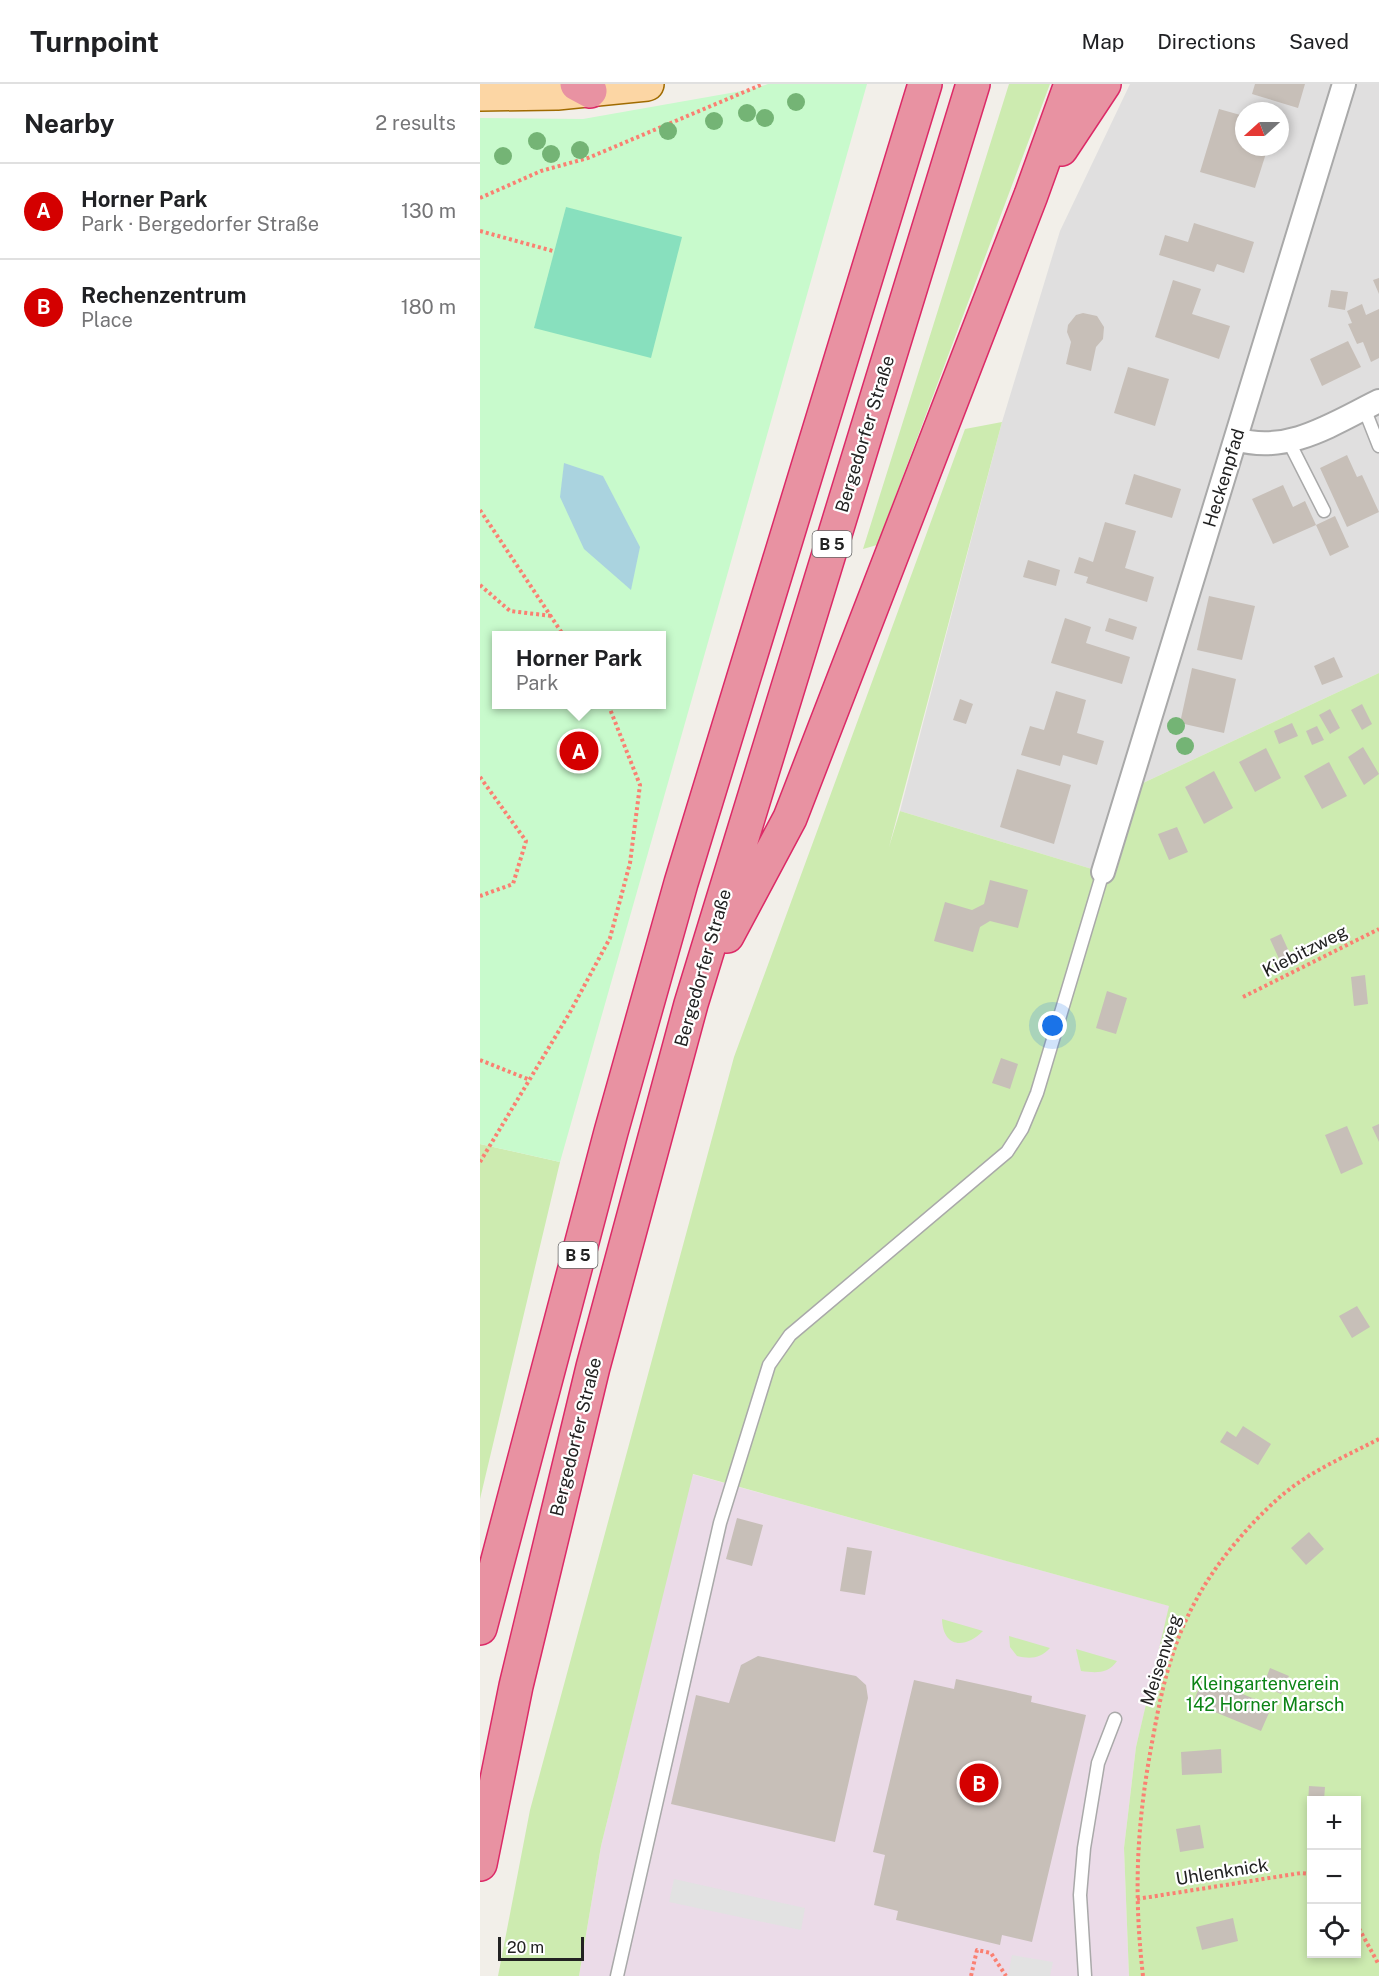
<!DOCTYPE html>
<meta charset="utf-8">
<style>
body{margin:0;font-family:"Public Sans",sans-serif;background:#f6f6f6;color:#202124}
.controls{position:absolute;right:18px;bottom:18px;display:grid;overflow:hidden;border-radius:0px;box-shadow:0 3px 9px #0003}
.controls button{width:54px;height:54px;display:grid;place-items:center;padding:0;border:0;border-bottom:2px solid #e0e0e0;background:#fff;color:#202124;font:30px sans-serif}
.compass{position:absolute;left:755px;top:18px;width:54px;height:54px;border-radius:50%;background:#fff;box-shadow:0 3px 9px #0003;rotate:249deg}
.scale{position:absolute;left:18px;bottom:15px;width:86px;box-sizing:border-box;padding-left:6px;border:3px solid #222;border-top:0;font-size:16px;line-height:21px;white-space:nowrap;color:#222;-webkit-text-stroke:4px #fff;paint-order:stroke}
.you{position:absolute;left:573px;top:942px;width:21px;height:21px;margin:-15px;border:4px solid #fff;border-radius:50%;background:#1a73e8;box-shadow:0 0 0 9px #1a73e833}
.badge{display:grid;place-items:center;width:39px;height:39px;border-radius:50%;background:#d40000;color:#fff;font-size:20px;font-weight:700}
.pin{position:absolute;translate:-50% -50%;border:3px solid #fff;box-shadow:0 2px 6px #0006}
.popup{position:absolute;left:12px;top:547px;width:174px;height:78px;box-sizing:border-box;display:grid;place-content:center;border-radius:0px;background:#fff;filter:drop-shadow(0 2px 4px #0005);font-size:20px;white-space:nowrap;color:#757577}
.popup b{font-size:22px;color:#202124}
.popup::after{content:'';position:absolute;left:50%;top:100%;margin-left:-12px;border:12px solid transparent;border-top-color:#fff}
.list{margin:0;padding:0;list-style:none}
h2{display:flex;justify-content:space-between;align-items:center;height:78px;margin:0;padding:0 24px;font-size:26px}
h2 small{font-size:20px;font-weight:400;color:#757577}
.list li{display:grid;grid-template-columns:39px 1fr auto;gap:18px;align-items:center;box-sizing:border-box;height:96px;padding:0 24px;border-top:2px solid #e0e0e0}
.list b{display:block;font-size:22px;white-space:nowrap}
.list p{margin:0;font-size:20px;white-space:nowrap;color:#757577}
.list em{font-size:20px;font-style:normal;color:#757577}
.icon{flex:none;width:33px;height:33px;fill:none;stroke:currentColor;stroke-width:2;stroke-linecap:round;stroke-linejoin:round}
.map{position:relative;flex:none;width:899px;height:1892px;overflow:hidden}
header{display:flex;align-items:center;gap:36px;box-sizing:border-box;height:84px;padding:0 30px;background:#fff;border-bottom:2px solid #e0e0e0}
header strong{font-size:28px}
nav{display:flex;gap:33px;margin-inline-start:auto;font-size:21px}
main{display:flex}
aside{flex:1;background:#fff}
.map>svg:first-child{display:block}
.residential{fill:#e0dfdf;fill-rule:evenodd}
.industrial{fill:#ebdbe8}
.grass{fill:#cdebb0;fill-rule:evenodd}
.park{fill:#c8facc;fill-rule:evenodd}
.pitch{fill:#88e0be}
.parking{fill:#e2e2e2}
.water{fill:#aad3df}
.building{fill:#c7bfb8}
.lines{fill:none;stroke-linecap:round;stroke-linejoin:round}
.lane-casing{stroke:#a9a9a9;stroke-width:15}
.street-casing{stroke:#a9a9a9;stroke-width:26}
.primary-casing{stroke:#a06b00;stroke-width:36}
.highway-casing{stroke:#dc2a67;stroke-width:36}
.path{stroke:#fa8072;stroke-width:4;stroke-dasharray:3 3;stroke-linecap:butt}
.lane{stroke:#fff;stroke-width:12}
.street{stroke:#fff;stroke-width:22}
.primary{stroke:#fcd6a4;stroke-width:33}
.highway{stroke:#e892a2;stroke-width:33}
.tree{fill:#74b475}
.labels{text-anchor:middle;stroke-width:4.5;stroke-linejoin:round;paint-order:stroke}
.shield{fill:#fff;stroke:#646464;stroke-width:1.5}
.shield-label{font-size:16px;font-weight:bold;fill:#222}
.street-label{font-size:18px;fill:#222;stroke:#fff}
.park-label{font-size:18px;fill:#0c8416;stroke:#fff}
</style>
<header>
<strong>Turnpoint</strong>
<nav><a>Map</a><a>Directions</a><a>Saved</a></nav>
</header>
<main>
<aside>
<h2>Nearby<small>2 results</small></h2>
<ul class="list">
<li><span class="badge">A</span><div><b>Horner Park</b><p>Park · Bergedorfer Straße</p></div><em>130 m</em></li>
<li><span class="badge">B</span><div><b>Rechenzentrum</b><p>Place</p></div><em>180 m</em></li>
</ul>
</aside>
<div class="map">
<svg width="899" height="1892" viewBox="0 0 899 1892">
<rect width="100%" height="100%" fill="#f2efe9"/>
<!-- residential -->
<path class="residential" d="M650,0h249v589l-236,110 -28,93 -215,-65 102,-389 58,-191zM764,27h36v36h-36z"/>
<!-- industrial -->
<path class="industrial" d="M212,1390l478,132 -34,141 -12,101 5,128h-550l22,-130z"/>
<!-- grass -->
<path class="grass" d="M529,0h41l-173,461 -14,4z
M522,338l-113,425 11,-36 215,65 28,-93 236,-110v1303h-250l-5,-128 12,-101 33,-141 -476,-132 -92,372 -22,130h-81l32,-166 204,-753 231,-628zM832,1716h44v154h-44z
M0,1060l80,18 -80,337z
M462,1535l41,12c-18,18 -40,17 -41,-12z
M529,1552l41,12c-10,11 -20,11 -33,8l-7,-9z
M596,1565l41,12c-9,13 -21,12 -36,10z"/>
<!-- park -->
<path class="park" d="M288,0h99l-307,1078 -80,-18v-1026l103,1 170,-30zM16,552h166v68h-166z"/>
<!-- pitch -->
<path class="pitch" d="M86,123l116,30 -31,121 -117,-30z"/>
<!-- parking -->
<path class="parking" d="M194,1795l131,29 -4,22 -132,-28z
M532,1871l41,7 -3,14h-42z"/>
<!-- water -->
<path class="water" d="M84,379l39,13 37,71 -9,43 -47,-41 -24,-52z"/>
<!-- building -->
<path class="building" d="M775,0h50l-7,24 -46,-14z
M739,25l25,7v31h24l-13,41 -55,-16z
M714,139l60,19 -10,31 -27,-9 -3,8 -55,-17 6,-20 23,7z
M899,194v16l-6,-14z
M693,196l28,9 -9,25 38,12 -11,33 -64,-22z
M851,206l17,2 -3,18 -17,-3z
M882,220l4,11 13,-6v49l-8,4 -8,-20 -6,2 -9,-20 4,-1 -5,-12z
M603,229l14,3 7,11 -1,12 -7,8 -5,24 -25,-7 5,-22 -4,-10 1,-7 8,-10z
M868,257l13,26 -39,19 -12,-27z
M648,283l41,12 -14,47 -41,-13z
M867,371l10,22 5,-2 17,37 -32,15 -27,-59z
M654,390l47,15 -9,29 -47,-14z
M803,401l10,22 12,-6 11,24 -43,19 -21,-45z
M855,432l14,31 -19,9 -14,-31z
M625,438l31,9 -11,37 29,9 -7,25 -61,-19 2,-6 -14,-4 5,-16 14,5z
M548,476l32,10 -4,16 -33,-9z
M729,512l46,10 -13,54 -45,-10z
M585,534l26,9 -5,16 44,14 -8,27 -71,-21z
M629,534l28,9 -4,13 -28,-9z
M854,573l9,20 -21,8 -8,-19z
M712,584l44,11 -12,54 -44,-10z
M576,607l30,9 -9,33 27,8 -7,24 -34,-10 -3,11 -39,-11 9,-29 14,4z
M480,615l13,5 -7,20 -13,-4z
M882,620l10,20 -10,6 -11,-20z
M850,625l10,19 -10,6 -11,-19z
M812,639l6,13 -19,8 -5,-13z
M837,642l7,14 -12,5 -6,-14z
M883,663l16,27 -15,11 -16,-28z
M786,664l15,30 -26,14 -16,-30z
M849,678l18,34 -25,13 -18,-33z
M537,685l54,16 -17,59 -54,-17z
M734,687l19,37 -29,16 -19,-37z
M697,743l11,25 -19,8 -11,-26z
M510,796l38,10 -10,38 -28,-7 -10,6 -7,25 -39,-11 11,-39 27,8 12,-6z
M801,850l10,22 -11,5 -10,-22z
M885,891l3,29 -14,2 -3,-29z
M627,907l20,7 -11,36 -20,-6z
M521,974l17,6 -8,25 -18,-6z
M899,1040v18l-7,-15z
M867,1042l16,38 -22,10 -16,-39z
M877,1222l13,21 -18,11 -13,-22z
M763,1342l28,18 -13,21 -38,-23 7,-11 9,6z
M257,1434l26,7 -11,41 -26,-7z
M829,1448l15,17 -18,16 -15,-17z
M367,1463l25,4 -7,44 -25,-4z
M278,1572l98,20 10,9 2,13 -33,144 -164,-38 25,-109 33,8 12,-38z
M790,1584l19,8 -8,18 -18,-8z
M723,1594l69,28 -11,25 -68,-28z
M476,1595l76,17 -1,6 55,13 -54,227 -30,-7 -2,10 -104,-25 2,-9 -24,-6 11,-50 -12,-3 41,-172 40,9z
M741,1665l1,24 -40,2 -1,-23z
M829,1702l16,1 -1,13h-12v4h-4z
M720,1741l4,23 -24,4 -4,-23z
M753,1834l5,23 -36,9 -6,-23z"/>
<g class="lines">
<!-- lane casing -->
<g class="lane-casing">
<path id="lane" d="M884,324l15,38
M809,358l35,69
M137,1892l103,-453 49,-158 21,-30 217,-183 15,-23 15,-36 66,-221
M605,1892l-5,-81 4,-47 14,-85 17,-44"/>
</g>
<!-- street casing -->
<g class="street-casing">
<path id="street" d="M756,355c52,16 98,-16 143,-38
M623,788l241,-788"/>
</g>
<!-- primary casing -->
<g class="primary-casing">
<path id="primary" d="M0,10l77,-1 90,-9"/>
</g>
<!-- highway casing -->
<g class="highway-casing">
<path id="highway" d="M97,0l13,7
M581,65l43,-65
M247,852l63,-118 241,-623 40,-111
M0,1544l131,-496 70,-249 244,-799
M0,1780l36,-178 77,-319 98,-363 282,-920"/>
</g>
<!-- path -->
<path class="path" d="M0,114l61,-27 47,-13 175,-74
M0,147l73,20
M0,426l84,126
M0,501l30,26 42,5
M0,693l46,64 -13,43 -33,12
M763,913l136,-68
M0,976l50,20
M0,1078l89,-148 41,-76 20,-75 10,-78 -32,-81
M657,1815l164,-26 11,1
M876,1839l23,42
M491,1892l6,-26 14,3 15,23
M663,1892c-10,-88 -6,-157 11,-244 8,-45 19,-90 41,-130 20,-38 53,-77 86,-106 28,-24 65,-40 98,-57"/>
<!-- lane -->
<use href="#lane" class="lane"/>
<!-- street -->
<use href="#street" class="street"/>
<!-- primary -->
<use href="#primary" class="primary"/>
<!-- highway -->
<use href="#highway" class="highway"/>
</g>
<!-- trees -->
<g class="tree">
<circle cx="316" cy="18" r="9"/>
<circle cx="267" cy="29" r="9"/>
<circle cx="285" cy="34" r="9"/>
<circle cx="234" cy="37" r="9"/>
<circle cx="188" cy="47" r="9"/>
<circle cx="57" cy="57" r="9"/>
<circle cx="100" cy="66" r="9"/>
<circle cx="71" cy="70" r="9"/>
<circle cx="23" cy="72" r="9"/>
<circle cx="696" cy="642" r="9"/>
<circle cx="705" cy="662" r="9"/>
</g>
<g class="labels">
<!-- shield labels -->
<g class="shield">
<rect x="332.5" y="447" width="39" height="26" rx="4.5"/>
<rect x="78.5" y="1158" width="39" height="26" rx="4.5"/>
</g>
<g class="shield-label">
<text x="352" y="466">B 5</text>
<text x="98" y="1177">B 5</text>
</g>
<!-- street labels -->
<g class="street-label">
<text transform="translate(385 350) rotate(-73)" y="6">Bergedorfer Straße</text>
<text transform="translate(744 394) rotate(-73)" y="6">Heckenpfad</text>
<text transform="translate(825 867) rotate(-27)" y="6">Kiebitzweg</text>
<text transform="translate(223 884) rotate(-74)" y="6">Bergedorfer Straße</text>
<text transform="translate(96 1353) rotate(-76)" y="6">Bergedorfer Straße</text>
<text transform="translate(681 1576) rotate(-72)" y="6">Meisenweg</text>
<text transform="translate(742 1788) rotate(-9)" y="6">Uhlenknick</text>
</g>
<!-- park labels -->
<g class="park-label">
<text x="785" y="1606">Kleingartenverein<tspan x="785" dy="21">142 Horner Marsch</tspan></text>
</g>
</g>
</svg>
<div class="controls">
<button>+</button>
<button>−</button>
<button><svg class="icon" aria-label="locate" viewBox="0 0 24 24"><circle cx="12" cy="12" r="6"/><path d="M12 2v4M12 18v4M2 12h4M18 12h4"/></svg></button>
</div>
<svg class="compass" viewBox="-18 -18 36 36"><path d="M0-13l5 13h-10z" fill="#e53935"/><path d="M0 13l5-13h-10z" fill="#757577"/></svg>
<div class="scale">20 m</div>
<div class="you"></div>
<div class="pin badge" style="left:99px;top:667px">A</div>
<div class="popup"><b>Horner Park</b>Park</div>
<div class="pin badge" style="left:499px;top:1699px">B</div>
</div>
</main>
